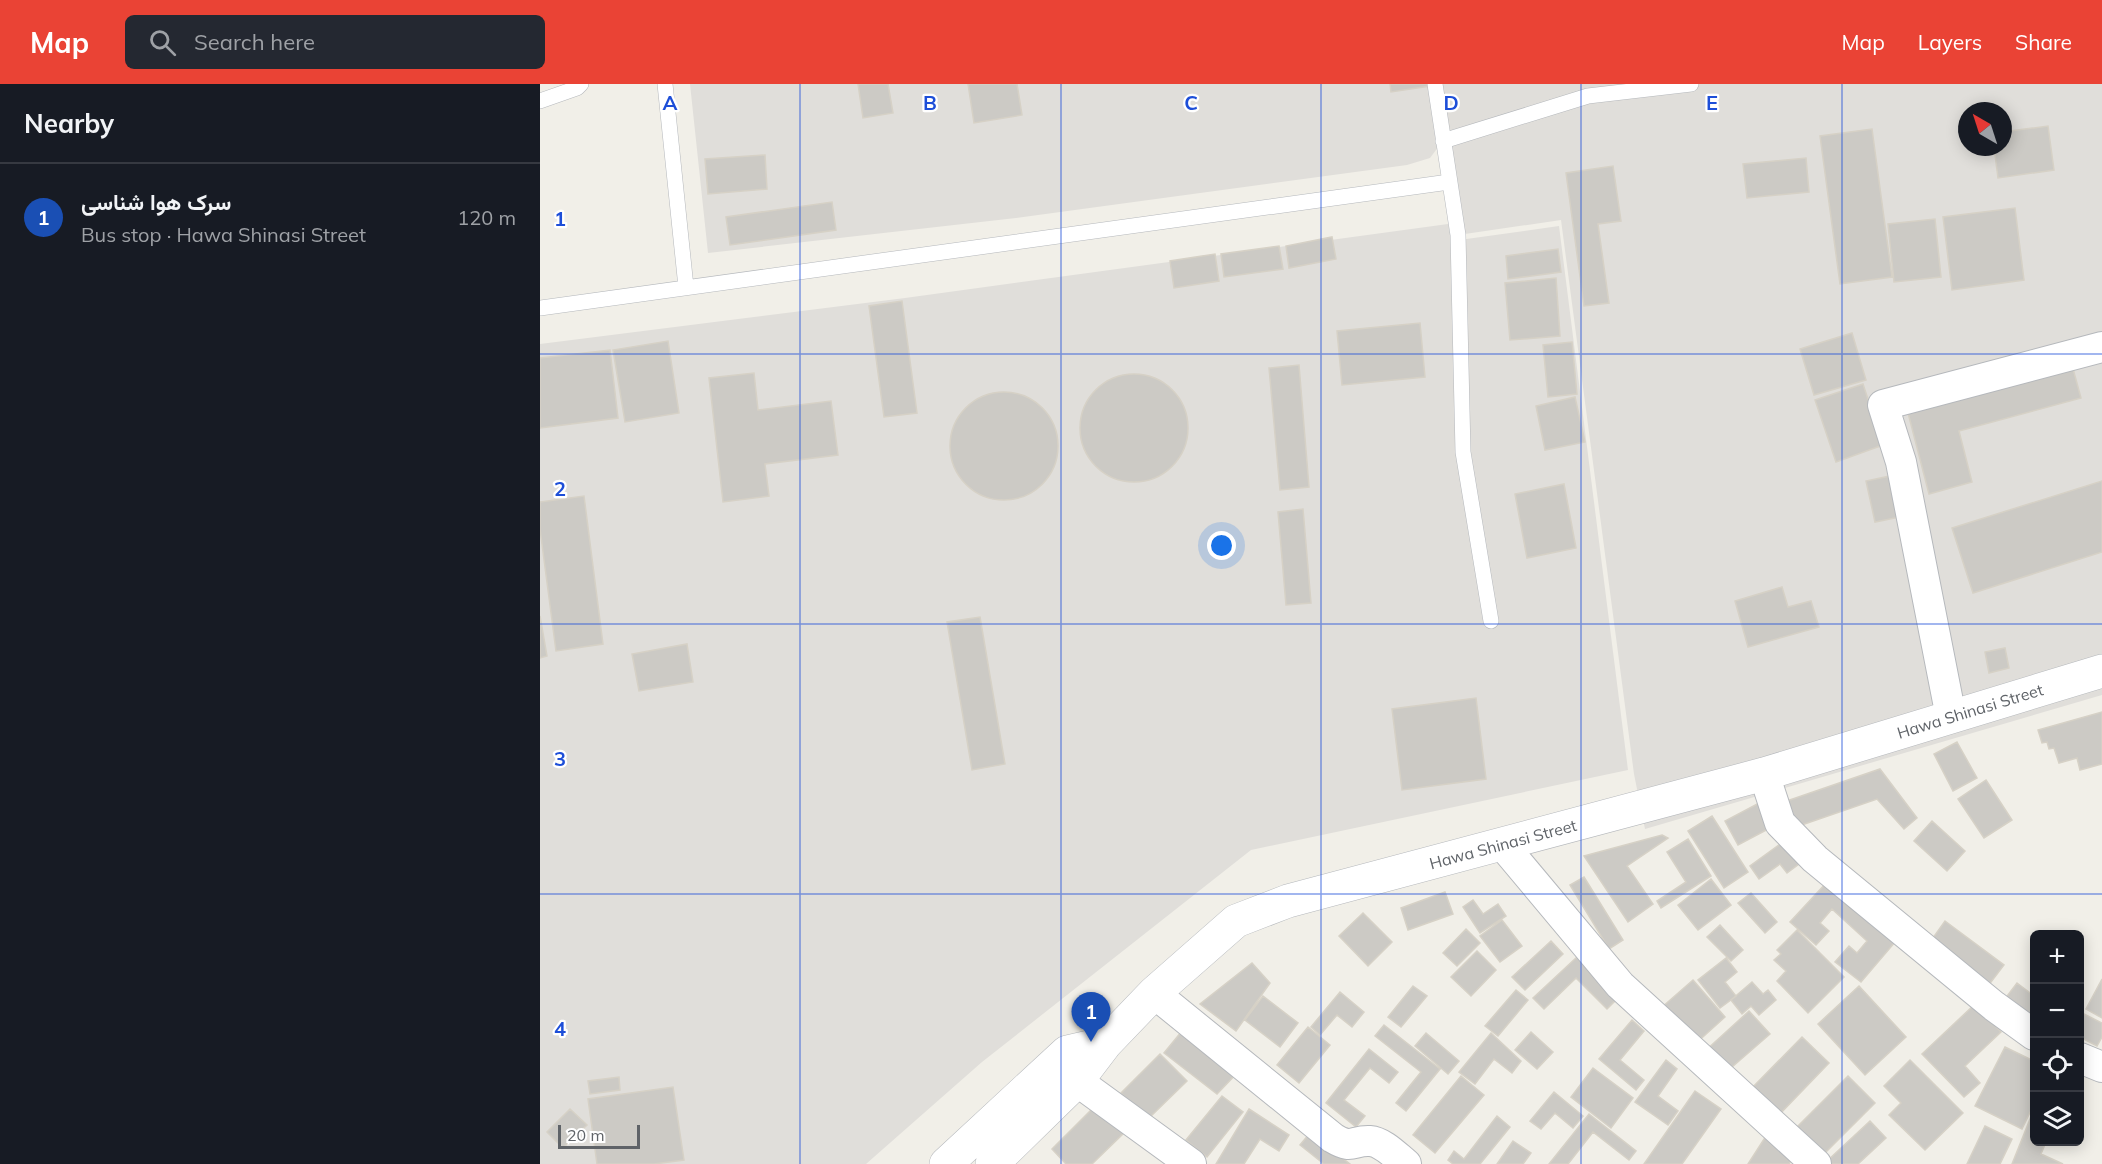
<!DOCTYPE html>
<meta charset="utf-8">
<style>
body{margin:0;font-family:Mulish,Vazirmatn,sans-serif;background:#242831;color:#f1f3f6}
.controls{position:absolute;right:18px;bottom:18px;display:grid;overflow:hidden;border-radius:9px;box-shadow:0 3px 15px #0003}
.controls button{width:54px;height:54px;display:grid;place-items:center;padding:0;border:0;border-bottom:2px solid #363941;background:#171b24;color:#f1f3f6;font:30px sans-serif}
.compass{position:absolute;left:1418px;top:18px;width:54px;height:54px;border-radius:50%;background:#171b24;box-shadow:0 3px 15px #0003;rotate:321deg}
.scale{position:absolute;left:18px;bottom:15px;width:82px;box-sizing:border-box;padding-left:6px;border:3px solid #5f6368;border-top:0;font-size:16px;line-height:21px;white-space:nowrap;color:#5f6368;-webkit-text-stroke:4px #fff;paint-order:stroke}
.you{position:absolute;left:682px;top:462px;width:21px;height:21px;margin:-15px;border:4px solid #fff;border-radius:50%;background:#1a73e8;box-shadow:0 0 0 9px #1a73e833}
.badge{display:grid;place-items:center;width:39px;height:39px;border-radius:50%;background:#ea4335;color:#fff;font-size:20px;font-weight:700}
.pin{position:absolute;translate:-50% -50px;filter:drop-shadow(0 2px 3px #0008)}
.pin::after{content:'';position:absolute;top:32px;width:21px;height:18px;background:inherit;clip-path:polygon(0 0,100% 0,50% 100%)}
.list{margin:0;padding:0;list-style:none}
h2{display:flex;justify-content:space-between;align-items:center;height:78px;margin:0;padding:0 24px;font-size:26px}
h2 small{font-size:20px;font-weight:400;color:#9ea1a6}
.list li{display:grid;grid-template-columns:39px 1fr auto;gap:18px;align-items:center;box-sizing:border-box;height:108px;padding:0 24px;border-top:2px solid #363941}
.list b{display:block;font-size:22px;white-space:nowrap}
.list p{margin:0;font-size:20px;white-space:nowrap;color:#9ea1a6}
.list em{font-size:20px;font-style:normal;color:#9ea1a6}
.icon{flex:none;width:33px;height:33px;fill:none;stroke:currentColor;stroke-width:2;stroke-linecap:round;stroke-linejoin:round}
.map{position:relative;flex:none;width:1562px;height:1080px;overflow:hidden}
header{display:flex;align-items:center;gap:36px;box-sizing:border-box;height:84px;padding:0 30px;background:#ea4335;color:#fff}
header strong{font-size:28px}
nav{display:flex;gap:33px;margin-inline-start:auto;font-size:21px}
.search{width:420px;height:54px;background:#242831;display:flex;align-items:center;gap:15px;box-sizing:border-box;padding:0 21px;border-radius:9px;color:#9ea1a6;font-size:22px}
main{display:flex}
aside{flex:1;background:#171b24}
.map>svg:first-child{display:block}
.industrial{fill:#e0deda;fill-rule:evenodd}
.building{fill:#cccac5;stroke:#d6d1c6;stroke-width:1.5}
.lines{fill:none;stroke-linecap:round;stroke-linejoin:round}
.service-casing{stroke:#b5b8bc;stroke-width:16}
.minor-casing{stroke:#b5b8bc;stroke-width:32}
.tertiary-casing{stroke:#b5b8bc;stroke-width:34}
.service{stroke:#fff;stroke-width:15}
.minor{stroke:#fff;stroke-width:30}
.tertiary{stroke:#fff;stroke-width:33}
.grid{fill:none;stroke:#1d4ed8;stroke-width:1.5;stroke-opacity:0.55}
.labels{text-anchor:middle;stroke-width:4.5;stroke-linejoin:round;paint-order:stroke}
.street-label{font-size:16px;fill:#5f6368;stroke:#fff}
.grid-label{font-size:20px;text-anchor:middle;font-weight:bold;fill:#1d4ed8;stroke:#fff;stroke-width:4.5;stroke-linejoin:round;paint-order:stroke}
</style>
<header>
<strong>Map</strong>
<div class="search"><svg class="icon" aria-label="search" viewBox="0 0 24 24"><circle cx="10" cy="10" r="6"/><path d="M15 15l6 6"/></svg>Search here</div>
<nav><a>Map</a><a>Layers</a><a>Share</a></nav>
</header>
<main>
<aside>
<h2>Nearby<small></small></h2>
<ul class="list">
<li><span class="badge" style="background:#1a4fb4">1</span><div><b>سرک هوا شناسی</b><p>Bus stop · Hawa Shinasi Street</p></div><em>120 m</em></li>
</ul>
</aside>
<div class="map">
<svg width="1562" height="1080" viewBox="0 0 1562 1080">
<rect width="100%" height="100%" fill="#f1efe8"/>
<!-- industrial -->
<path class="industrial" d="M150,0h1412v611l-457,134 -11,-55 -73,-554 -103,15 -16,-93 -12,16 -23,7 -391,53 -308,35zM1427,27h36v36h-36z
M908,140l4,17 107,-15 69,544 -377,80 -269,212 -116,102h-326v-820l365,-46z"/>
<!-- building -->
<path class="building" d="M318,0h30l5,29 -30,5z
M428,0h49l5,31 -48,8z
M850,0h40v2l-39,6z
M1508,42l6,44 -56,8 -4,-31h9v-15z
M1332,45l20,148 -52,7 -20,-148z
M225,71l2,34 -59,5 -3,-35z
M1266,74l3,34 -62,6 -4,-34z
M1073,82l8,55 -23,3 11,79 -25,3 -18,-133z
M292,118l4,28 -106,15 -4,-28z
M1475,124l9,72 -72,10 -9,-73z
M1395,135l6,58 -47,5 -6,-58z
M792,153l4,22 -47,9 -3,-22z
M739,162l4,23 -59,8 -3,-23z
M1018,165l3,23 -53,7 -2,-23z
M675,170l4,27 -45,7 -4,-27z
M1016,194l4,58 -50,4 -5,-57z
M362,217l15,112 -33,4 -15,-111z
M880,239l5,54 -83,8 -5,-54z
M1312,249l14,47 -52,15 -14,-46z
M128,257l11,72 -54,9 -12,-72z
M1032,258l5,52 -29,3 -5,-52z
M70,266l8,68 -78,10v-70z
M759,281l10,122 -29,3 -11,-122z
M1532,281l9,33 -122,33 13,51 -43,12 -22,-85z
M214,289l4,37 73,-9 7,54 -73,9 4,32 -46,6 -14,-124z
M540 344a54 54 0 1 1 108 0a54 54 0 1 1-108 0Z
M1323,300l20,61 -47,17 -21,-62z
M410 362a54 54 0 1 1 108 0a54 54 0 1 1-108 0Z
M1035,313l10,45 -40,8 -9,-44z
M1350,392l10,41 -25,5 -9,-41z
M1562,397v71l-129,41 -21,-65z
M1024,400l12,64 -49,10 -12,-64z
M44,412l19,148 -47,7 -16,-122v-27z
M763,425l8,94 -25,2 -8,-93z
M1242,503l6,20 23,-6 8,26 -71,20 -13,-46z
M0,532l7,40 -7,2z
M440,533l25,147 -33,6 -25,-148z
M147,560l6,38 -54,9 -7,-37z
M1465,564l4,20 -20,5 -4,-21z
M936,614l10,81 -84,11 -10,-81z
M1562,628v52l-22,6 -3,-12 -18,5 -5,-15 -5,1 -2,-7 -5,1 -4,-13z
M1417,658l20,36 -24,13 -19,-37z
M1340,685l37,49 -13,11 -27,-30 -87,30 -9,-26z
M1446,696l26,40 -28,18 -26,-39z
M1221,718l13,24 -36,19 -13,-24z
M1172,732l36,56 -24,16 -36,-57z
M1392,737l33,30 -18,20 -33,-30z
M1122,751l6,3 -41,28 26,38 -25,18 -44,-66z
M1148,755l23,37 -50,32 -4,-7 29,-19 -19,-30z
M1247,755l16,22 -16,12 -7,-9 -21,15 -9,-13z
M1044,793l39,63 -14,9 -39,-64z
M1171,795l20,26 -33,25 -20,-25z
M1288,797l74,53 -41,48 -26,-20 14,-16 8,7 10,-12 -35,-32 -12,14 9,8 -13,14 -26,-23z
M905,808l8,22 -45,16 -7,-22z
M1211,809l26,29 -12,11 -27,-30z
M933,816l10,14 15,-10 8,12 -26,17 -17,-26z
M823,829l29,29 -24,24 -29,-30z
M962,836l20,26 -22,16 -20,-26z
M1405,837l59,44 -16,21 -58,-44z
M1180,841l23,25 -12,11 -24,-24z
M926,845l14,14 -23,23 -14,-13z
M1257,846l47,47 -36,36 -31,-32 9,-10 -12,-11 7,-6 -4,-4z
M1011,857l12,13 -38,36 -13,-13z
M937,867l19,19 -25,26 -20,-19z
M1037,873l41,41 -11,11 -31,-31 -32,31 -11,-11z
M1186,874l11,14 -12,10 11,14 -16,12 -22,-28z
M712,879l18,20 -34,48 -36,-27z
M1562,895v39l-16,-9z
M1153,896l32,37 -31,28 -33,-37z
M1212,898l11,12 5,-4 8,10 -17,15 -8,-9 -9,8 -11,-14z
M1477,899l17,13v25l-30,-21z
M873,902l14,10 -26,31 -13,-10z
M1319,902l47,51 -41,38 -47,-51z
M976,906l12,10 -30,36 -13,-10z
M800,908l24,20 -12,15 -15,-12 -17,20 -9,-8z
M723,912l35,27 -18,24 -35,-27z
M1435,920l26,28 -36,34 15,17 -16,14 -42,-43z
M1209,927l21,23 -46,40 -20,-22z
M1540,928l22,11v14l-5,9 -17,-9z
M1092,936l12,11 -24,29 24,20 -8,10 -37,-31z
M844,941l56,44 -34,42 -10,-8 25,-31 -46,-36z
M768,943l22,18 -31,38 -22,-18z
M642,947l56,41 -21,22 -53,-41z
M991,948l22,20 -16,17 -22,-19z
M886,949l33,28 -11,13 -33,-28z
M951,949l30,28 -9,12 -18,-14 -19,25 -16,-12z
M1262,953l27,26 -53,55 -27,-27z
M1465,963l29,14v43l-12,25 -47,-23z
M829,965l29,23 -9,11 -19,-15 -26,32 21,16 -9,11 -30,-24z
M620,970l27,27 -40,39 -26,-27z
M1126,976l11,9 -19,27 20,15 -10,14 -33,-23z
M1370,976l53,53 -38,37 -36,-35 12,-12 -17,-17z
M1053,984l40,30 -22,30 -40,-31z
M921,992l23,19 -49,58 -22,-18z
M1308,992l27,27 -51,51 -27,-27z
M79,993l1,13 -30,4 -2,-13z
M133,1003l11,73 -30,4h-57l-9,-65z
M1155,1007l26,18 -39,55h-38z
M1014,1008l29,24 -10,12 -18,-15 -14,16 -11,-8z
M682,1012l21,16 -36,45 -21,-17z
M557,1020l28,28 -33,32h-26l-14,-15z
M30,1025l17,16 -24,23 -16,-16z
M709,1025l40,26 -10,16 -19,-12 -16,25h-28z
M1494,1025v33h12l-5,12 22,10h-51z
M1049,1030l47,37 -7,9 -36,-28 -25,32h-19z
M957,1032l13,11 -30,37h-27l-5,-4 6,-9 10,8z
M1330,1037l16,17 -28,26h-30l-2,-2z
M1445,1042l27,13 -12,25h-33z
M770,1049l40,31h-26l-24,-19z
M1226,1052l29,18 -6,10h-41z
M973,1057l18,12 -8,11h-26z"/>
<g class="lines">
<!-- service casing -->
<g class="service-casing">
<path id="service" d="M125,0l21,203
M895,0l23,151 5,217 28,169
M0,17l37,-13 4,-4
M903,57l145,-45 103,-12
M0,224l909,-126"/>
</g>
<!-- minor casing -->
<g class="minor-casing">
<path id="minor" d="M1411,633l-50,-255 -18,-57 219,-58
M1224,690l16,49 35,36 179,147 40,29
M962,760l118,141 196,179
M614,909l179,145c20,12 19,2 37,3 13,1 26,15 36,23
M1540,974l22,9
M537,997l114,83"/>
</g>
<!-- tertiary casing -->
<g class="tertiary-casing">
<path id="tertiary" d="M406,1080l121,-112 39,-9
M452,1080l85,-83 29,-38 48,-50 82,-72 52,-20 476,-127 338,-103"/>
</g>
<!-- service -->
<use href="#service" class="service"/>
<!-- minor -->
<use href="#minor" class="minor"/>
<!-- tertiary -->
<use href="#tertiary" class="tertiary"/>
</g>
<!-- grid -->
<path class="grid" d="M260,0v1080M521,0v1080M781,0v1080M1041,0v1080M1302,0v1080M0,270h1562M0,540h1562M0,810h1562"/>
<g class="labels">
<!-- street labels -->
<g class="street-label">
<text transform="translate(1430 627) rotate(-17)" y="6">Hawa Shinasi Street</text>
<text transform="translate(963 760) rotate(-15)" y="6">Hawa Shinasi Street</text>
</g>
</g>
<g class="grid-label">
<text x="130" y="26">A</text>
<text x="390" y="26">B</text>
<text x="651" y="26">C</text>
<text x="911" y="26">D</text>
<text x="1172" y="26">E</text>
<text x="20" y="142">1</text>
<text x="20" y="412">2</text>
<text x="20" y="682">3</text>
<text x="20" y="952">4</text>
</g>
</svg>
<div class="controls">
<button>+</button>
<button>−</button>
<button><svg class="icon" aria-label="locate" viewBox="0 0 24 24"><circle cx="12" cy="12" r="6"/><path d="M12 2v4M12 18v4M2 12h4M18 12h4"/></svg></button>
<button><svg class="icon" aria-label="layers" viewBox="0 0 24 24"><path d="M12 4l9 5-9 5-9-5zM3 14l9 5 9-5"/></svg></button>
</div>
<svg class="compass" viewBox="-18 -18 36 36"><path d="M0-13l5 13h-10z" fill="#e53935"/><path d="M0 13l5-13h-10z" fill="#9ea1a6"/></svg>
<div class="scale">20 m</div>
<div class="you"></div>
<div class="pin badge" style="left:551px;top:958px;background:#1a4fb4">1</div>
</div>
</main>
